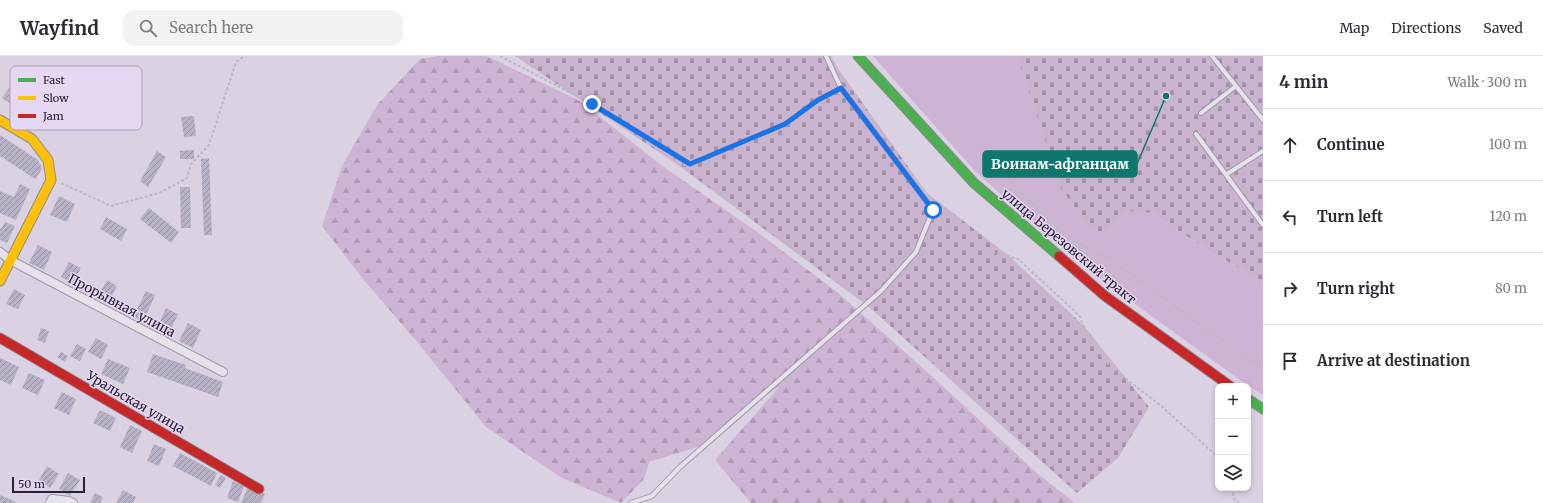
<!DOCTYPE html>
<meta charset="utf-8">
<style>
body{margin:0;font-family:Merriweather,serif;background:#f2f2f3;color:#2b2b33}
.controls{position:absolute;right:12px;bottom:12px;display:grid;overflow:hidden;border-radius:8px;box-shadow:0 2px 6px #0003}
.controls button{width:36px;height:36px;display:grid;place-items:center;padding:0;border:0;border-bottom:1px solid #e1e1e2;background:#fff;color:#2b2b33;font:20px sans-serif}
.scale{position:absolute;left:12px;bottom:10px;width:73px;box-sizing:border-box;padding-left:4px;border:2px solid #282137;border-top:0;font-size:11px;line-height:14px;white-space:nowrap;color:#282137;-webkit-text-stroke:3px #e6d7f2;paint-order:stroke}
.stop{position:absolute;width:12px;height:12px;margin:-9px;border:3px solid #1a73e8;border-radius:50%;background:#fff}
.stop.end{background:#1a73e8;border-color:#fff;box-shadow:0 1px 4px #0008}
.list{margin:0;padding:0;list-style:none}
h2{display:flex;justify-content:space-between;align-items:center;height:52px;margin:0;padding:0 16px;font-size:17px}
h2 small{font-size:13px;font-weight:400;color:#7c7c81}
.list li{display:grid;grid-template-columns:26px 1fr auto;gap:12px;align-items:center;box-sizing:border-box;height:72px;padding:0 16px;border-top:1px solid #e1e1e2}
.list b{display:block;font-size:15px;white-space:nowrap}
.list em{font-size:13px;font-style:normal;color:#7c7c81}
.icon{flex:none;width:22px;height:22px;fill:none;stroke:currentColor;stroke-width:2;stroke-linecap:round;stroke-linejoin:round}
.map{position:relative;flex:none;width:1263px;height:447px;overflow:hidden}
header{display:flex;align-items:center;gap:24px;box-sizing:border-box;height:56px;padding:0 20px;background:#fff;border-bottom:1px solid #e1e1e2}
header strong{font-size:19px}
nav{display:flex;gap:22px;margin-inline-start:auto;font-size:14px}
.search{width:280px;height:36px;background:#f2f2f3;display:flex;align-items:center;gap:10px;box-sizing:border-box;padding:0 14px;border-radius:12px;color:#7c7c81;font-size:15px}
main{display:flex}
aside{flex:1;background:#fff}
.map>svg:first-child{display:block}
.grass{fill:#ceb4d4}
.forest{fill:url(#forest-firs)}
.cemetery{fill:url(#cemetery-stones)}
.building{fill:url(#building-hatch)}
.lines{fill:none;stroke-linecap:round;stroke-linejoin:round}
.lane-casing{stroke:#a099a8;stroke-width:6}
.street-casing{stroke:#a099a8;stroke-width:10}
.fast-casing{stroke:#8f8998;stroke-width:11}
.slow-casing{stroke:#8f8998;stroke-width:11}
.jam-casing{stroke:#8f8998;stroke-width:11}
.path{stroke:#bdb8c4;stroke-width:2;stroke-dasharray:3 2;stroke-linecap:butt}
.lane{stroke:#e7e1eb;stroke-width:4}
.street{stroke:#e7e1eb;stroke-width:8}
.fast{stroke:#4caf50;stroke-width:9}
.slow{stroke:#ffc107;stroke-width:9}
.jam{stroke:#c62828;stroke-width:9}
.route{stroke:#1a73e8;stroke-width:5}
.labels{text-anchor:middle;stroke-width:3;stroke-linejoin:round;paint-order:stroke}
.street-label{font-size:13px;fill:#282137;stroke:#e6d7f2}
.key{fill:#e6d7f2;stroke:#ada0ba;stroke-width:1}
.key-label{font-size:11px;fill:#282137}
.leader{fill:none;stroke:#0f766e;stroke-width:1.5}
.callout-dot{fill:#0f766e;stroke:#e6d7f2;stroke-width:1.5}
.callout{fill:#0f766e;stroke:#0f766e;stroke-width:1.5}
.callout-label{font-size:14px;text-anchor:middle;font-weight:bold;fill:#fff}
</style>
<header>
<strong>Wayfind</strong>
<div class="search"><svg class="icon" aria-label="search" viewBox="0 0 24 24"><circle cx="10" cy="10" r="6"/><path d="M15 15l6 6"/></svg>Search here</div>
<nav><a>Map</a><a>Directions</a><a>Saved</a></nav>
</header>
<main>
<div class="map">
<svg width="1263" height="447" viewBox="0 0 1263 447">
<defs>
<pattern id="forest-firs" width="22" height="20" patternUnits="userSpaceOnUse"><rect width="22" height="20" fill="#ceb4d4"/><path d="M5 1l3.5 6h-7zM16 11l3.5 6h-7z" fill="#b19ab7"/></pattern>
<pattern id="cemetery-stones" width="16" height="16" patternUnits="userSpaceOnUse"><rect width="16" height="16" fill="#cab3ce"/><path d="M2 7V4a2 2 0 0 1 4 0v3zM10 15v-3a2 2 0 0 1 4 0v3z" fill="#a491a8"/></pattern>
<pattern id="building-hatch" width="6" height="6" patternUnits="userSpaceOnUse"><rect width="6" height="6" fill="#b8b2c6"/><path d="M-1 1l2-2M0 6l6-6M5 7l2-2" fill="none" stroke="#9690a2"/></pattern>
</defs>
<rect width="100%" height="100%" fill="#dad1e2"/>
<!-- grass -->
<path class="grass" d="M873,0h144l44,133 44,46 21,-24 26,2 57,38 54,31v113l-23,-15 -123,-89 -75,-60 -68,-61z"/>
<!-- forest -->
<path class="forest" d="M438,0h49l93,45 81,64 99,69 77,58 88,78 113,104 37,29h-324l-36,-43 64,-73 -18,9 -60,50 -52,16 -5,17 -23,24 -59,-25 -76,-51 -68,-84 -55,-64 -41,-53 20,-60 35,-61 43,-46z"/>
<!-- cemetery -->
<path class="cemetery" d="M515,0h316l8,14 88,123 81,62 76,71 65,81 -31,51 -41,35 -208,-186 -191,-142z
M1017,0h246v226l-54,-31 -57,-38 -26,-2 -21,24 -15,-9 -29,-37z"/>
<!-- building -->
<path class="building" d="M10,31l17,12 -7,11 -18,-12z
M194,60l2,20 -12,1 -3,-20z
M0,79l38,25 4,9 -7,10 -35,-23z
M194,94v9h-14v-8z
M157,95l9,6 -18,30 -8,-6z
M209,102l3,77h-8l-3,-76z
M20,128l10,5 -14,31 -16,-7v-22l14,6z
M180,131h10l1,41h-10z
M59,140l16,8 -8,18 -17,-7z
M149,152l30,24 -8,11 -31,-24z
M106,161l21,12 -6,12 -21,-12z
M5,166l10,4 -8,17 -7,-3v-11h1z
M38,189l14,7 -8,18 -15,-7z
M69,206l12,6 -8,15 -12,-6z
M107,224l10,6 -5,9 4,2 -5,9 -14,-8z
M14,233l11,6 -7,14 -12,-5z
M146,235l9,4 -12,27 -10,-5z
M166,252l12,6 -9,20 -12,-6z
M188,267l13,7 -8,18 -14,-7z
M41,272l8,3 -4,12 -8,-3z
M96,282l12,7 -7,14 -13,-7z
M77,288l9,5 -6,12 -10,-5z
M61,296l7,4 -3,6 -8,-5z
M153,298l33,11 -1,3 38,14 -5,15 -71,-25z
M0,302l19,9 -8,18 -11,-5z
M108,303l22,9 -7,16 -22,-10z
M29,317l16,7 -7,15 -16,-7z
M62,336l14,7 -7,16 -15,-7z
M100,354l16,8 -6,13 -17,-8z
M130,369l12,6 -10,22 -12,-6z
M154,388l12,5 -7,17 -12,-5z
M180,397l37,20 -6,13 -38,-20z
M47,410l12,8 -9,14 -11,-8z
M68,417l12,7 -10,16 -11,-7z
M221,419l5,3 -6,10 -5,-3z
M233,425l11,5 -6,16 -11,-4z
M248,431l17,7 -4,9h-20z
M123,434l13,7 -3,6h-17z
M95,437l8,4 -3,6h-10z
M0,439l16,7 -1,1h-15z"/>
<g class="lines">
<!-- lane casing -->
<g class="lane-casing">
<path id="lane" d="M1212,0l51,64
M1201,57l35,-27
M1196,78l67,91
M1227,118l36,-23
M631,447l21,-7 28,-29 201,-176 35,-39 17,-42 -92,-122 -15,-32"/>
</g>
<!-- street casing -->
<g class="street-casing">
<path id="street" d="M0,196l10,8 213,112
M50,447l2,-4 17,2 4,2"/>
</g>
<!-- fast casing -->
<g class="fast-casing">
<path id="fast" d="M858,0l116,127 85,73
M1248,343l15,10"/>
</g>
<!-- slow casing -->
<g class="slow-casing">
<path id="slow" d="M0,64l32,19 16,21 3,20 -51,101"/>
</g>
<!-- jam casing -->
<g class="jam-casing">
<path id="jam" d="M1059,200l46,40 125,90
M0,282l259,151"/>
</g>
<!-- path -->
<path class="path" d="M500,0l92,48 98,60
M683,109l7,-1 95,-40 33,-24 19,-9
M983,121l15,-8 68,68 43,22 154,110
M61,127l50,23 48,-13 28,-15 4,-14 18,-19 27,-83 8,-6
M938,159l26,32 20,3 34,9 62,57 5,17 26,34 49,38 58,52
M1232,432l2,11 5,4"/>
<!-- lane -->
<use href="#lane" class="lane"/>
<!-- street -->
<use href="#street" class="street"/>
<!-- fast -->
<use href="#fast" class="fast"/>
<!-- slow -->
<use href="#slow" class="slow"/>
<!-- jam -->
<use href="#jam" class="jam"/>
</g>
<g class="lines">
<!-- route -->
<path class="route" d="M592,48l98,60 95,-40 33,-24 23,-12 92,122"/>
</g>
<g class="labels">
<!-- street labels -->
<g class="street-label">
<text transform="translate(1069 190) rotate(40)" y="5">улица Березовский тракт</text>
<text transform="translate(122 249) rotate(28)" y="5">Прорывная улица</text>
<text transform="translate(136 346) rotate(30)" y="5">Уральская улица</text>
</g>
</g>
<!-- legend -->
<rect x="10" y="10" width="132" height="64" rx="6" class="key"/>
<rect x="18" y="22" width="18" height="4" fill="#4caf50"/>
<rect x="18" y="40" width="18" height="4" fill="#ffc107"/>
<rect x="18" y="58" width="18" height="4" fill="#c62828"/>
<g class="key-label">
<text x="43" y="28">Fast</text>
<text x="43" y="46">Slow</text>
<text x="43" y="64">Jam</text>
</g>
<!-- callouts -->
<path class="leader" d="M1166 40L1137 108"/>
<circle class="callout-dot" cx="1166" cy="40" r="4"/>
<rect class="callout" x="983" y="95" width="154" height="26" rx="4"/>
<g class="callout-label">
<text x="1060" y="113">Воинам-афганцам</text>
</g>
</svg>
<div class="controls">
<button>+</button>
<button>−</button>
<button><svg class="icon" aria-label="layers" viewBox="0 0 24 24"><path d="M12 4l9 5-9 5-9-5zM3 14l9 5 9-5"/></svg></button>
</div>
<div class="scale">50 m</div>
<div class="stop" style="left:933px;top:154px"></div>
<div class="stop end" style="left:592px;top:48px"></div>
</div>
<aside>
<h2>4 min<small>Walk · 300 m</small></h2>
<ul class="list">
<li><svg class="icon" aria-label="ahead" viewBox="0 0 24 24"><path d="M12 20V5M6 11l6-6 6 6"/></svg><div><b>Continue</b></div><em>100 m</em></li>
<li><svg class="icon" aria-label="left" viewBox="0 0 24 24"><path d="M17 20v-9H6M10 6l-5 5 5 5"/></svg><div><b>Turn left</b></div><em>120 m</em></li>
<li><svg class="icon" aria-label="right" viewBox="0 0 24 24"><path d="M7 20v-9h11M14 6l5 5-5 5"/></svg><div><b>Turn right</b></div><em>80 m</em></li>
<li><svg class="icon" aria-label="arrive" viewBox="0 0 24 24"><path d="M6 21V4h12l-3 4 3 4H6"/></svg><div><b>Arrive at destination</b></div></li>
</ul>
</aside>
</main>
